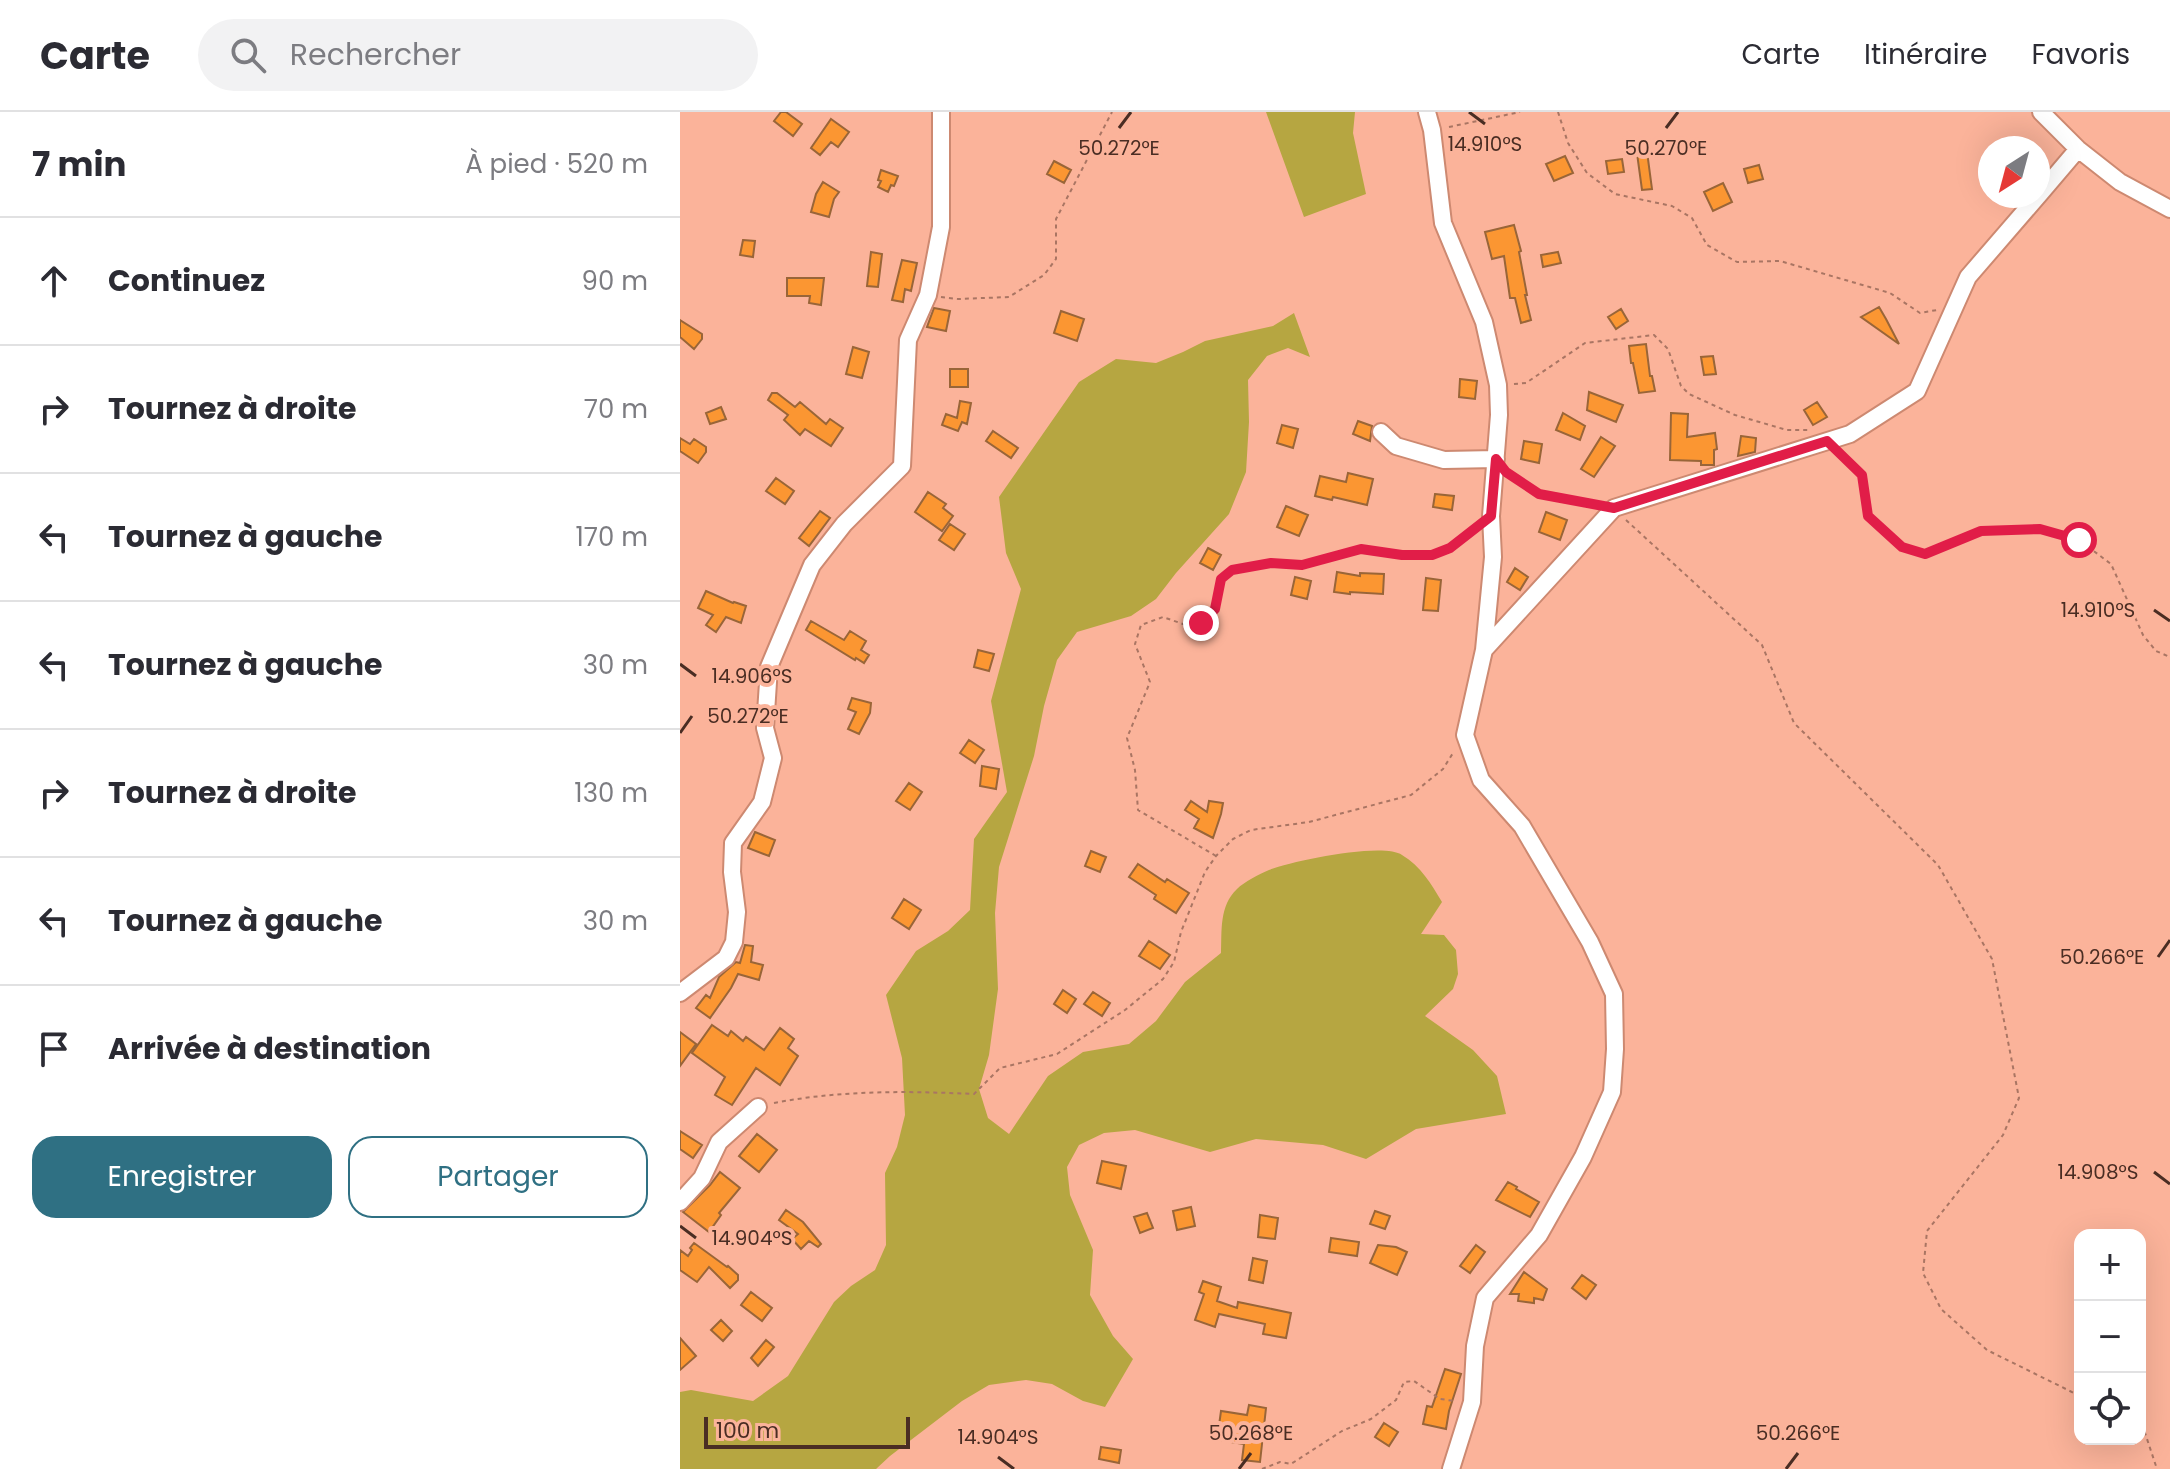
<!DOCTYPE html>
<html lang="fr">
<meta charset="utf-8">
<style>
body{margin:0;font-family:Poppins,sans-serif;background:#f2f2f3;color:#2b2b33}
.controls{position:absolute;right:24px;bottom:24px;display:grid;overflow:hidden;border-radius:16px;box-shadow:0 8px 32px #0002}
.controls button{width:72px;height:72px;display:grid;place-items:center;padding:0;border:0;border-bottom:2px solid #e1e1e2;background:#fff;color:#2b2b33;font:40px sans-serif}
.compass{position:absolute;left:1298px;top:24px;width:72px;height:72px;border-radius:50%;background:#fff;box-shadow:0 8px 32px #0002;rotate:216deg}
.scale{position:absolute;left:24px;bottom:20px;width:206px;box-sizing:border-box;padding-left:8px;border:4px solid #4a2d23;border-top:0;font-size:22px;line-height:28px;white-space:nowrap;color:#4a2d23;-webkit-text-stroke:6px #fbb39a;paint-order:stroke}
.stop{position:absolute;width:24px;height:24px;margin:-18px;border:6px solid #e11d48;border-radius:50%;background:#fff}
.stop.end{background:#e11d48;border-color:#fff;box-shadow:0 2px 8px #0008}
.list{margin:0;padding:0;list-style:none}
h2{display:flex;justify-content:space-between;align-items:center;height:104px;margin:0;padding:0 32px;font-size:34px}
h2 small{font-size:26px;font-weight:400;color:#7c7c81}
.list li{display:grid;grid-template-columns:52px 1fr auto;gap:24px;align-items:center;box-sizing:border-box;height:128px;padding:0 32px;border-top:2px solid #e1e1e2}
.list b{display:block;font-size:30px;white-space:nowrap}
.list em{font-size:26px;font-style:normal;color:#7c7c81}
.actions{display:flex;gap:16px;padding:24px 32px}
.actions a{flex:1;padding:18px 0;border:2px solid #2f7083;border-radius:24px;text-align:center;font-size:28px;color:#2f7083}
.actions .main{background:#2f7083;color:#fff}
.icon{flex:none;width:44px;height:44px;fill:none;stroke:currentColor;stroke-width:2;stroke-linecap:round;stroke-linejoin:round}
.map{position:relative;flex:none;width:1490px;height:1357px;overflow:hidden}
header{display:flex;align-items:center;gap:48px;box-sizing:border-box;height:112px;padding:0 40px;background:#fff;border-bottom:2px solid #e1e1e2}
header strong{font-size:38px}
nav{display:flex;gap:44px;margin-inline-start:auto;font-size:28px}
.search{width:560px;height:72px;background:#f2f2f3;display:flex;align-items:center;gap:20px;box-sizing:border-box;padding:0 28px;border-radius:44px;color:#7c7c81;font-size:30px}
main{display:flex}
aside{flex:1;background:#fff}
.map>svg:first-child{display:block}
.green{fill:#b6a641}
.building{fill:#fb9632;stroke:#996538;stroke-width:2}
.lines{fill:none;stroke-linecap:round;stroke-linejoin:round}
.minor-casing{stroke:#cd8971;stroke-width:20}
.path{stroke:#a97563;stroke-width:2;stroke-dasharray:4 4;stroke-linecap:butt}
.minor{stroke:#fff;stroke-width:16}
.route{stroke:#e11d48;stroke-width:10}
.ticks{fill:none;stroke:#4a2d23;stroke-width:3}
.ticks-label{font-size:20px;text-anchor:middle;fill:#4a2d23;stroke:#fbb39a;stroke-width:8;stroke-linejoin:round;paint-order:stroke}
</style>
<header>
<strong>Carte</strong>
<div class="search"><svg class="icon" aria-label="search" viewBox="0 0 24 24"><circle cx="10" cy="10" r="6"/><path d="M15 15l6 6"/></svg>Rechercher</div>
<nav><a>Carte</a><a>Itinéraire</a><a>Favoris</a></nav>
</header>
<main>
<aside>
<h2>7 min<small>À pied · 520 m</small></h2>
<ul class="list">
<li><svg class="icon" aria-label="ahead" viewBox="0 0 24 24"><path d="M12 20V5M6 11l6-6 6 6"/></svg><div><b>Continuez</b></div><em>90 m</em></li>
<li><svg class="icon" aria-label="right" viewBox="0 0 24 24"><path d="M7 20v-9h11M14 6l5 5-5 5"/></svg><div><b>Tournez à droite</b></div><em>70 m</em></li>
<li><svg class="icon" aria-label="left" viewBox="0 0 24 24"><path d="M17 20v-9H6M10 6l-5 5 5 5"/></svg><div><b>Tournez à gauche</b></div><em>170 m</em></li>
<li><svg class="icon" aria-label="left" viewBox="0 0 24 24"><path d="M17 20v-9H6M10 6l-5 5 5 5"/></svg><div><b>Tournez à gauche</b></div><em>30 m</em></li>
<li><svg class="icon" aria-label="right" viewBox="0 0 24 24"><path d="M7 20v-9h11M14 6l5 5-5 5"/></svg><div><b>Tournez à droite</b></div><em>130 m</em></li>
<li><svg class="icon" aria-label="left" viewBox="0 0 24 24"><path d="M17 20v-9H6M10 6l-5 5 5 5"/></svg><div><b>Tournez à gauche</b></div><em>30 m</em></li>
<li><svg class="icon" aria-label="arrive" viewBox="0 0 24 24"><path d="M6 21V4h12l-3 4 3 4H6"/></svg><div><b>Arrivée à destination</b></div></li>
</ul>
<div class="actions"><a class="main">Enregistrer</a><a>Partager</a></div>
</aside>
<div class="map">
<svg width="1490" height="1357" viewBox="0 0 1490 1357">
<rect width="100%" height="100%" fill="#fbb39a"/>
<!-- green -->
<path class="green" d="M586,0h89l-2,21 13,61 -62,23z
M614,201l16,44 -22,-9 -21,8 -19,24 1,42 -3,50 -17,42 -53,59 -20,26 -25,17 -54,16 -20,28 -13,46 -10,50 -35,111 -4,46 3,76 -9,66 -10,34 9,29 21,16 39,-58 35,-24 46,-8 27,-23 29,-39 36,-29c1,-22 -2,-47 16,-64 7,-7 22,-15 32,-19 23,-9 114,-28 133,-15 19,11 29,29 40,47l-21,32 23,1 12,15 2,24 -5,15 -28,27 48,34 24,26 9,38 -90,15 -50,30 -43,-14 -67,-6 -46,13 -75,-22 -31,3 -25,12 -12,22 3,28 23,55 -3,45 23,41 20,23 -28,48 -22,-6 -31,-17 -26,-4 -37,5 -27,16 -72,55 -14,13h-196v-77l11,-2 62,11 35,-25 46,-74 17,-16 24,-16 11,-25 -1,-72 12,-26 8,-32 -3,-57 -16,-63 30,-44 32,-20 22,-21 4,-71 33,-47 -16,-91 30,-112 -15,-36 -7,-56 80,-115 37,-23 40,4 27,-11 22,-11 68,-15z"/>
<!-- building -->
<path class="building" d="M101,0h5l16,12 -9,12 -19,-15z
M151,7l18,13 -11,15 -7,-5 -11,13 -9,-7z
M966,32l6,45 -10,1 -6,-44z
M885,44l8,17 -19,8 -8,-17z
M942,47l2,13 -16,2 -2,-13z
M374,49l17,9 -7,13 -17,-9z
M1079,53l4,14 -15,4 -4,-14z
M201,58l17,6 -4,10 -3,-1 -3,7 -10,-5 3,-6 -3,-1z
M143,70l16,10 -5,7 -5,18 -18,-5 5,-18z
M1043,71l9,19 -19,9 -9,-19z
M834,113l7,26 -2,1 8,43h-2l6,25 -10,3 -6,-25h-5l-6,-42 -12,3 -7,-27z
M63,128l12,1 -2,16 -13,-2z
M191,140l11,2 -4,33 -11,-1z
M878,140l3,11 -18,4 -2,-12z
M222,148l15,3 -6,28 -6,-2 -2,13 -11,-2z
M107,166h37l-3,27 -12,-2 1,-7h-23z
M1199,195l7,12 13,25 -38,-27z
M254,196l16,3 -4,20 -19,-4z
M941,197l7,12 -12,8 -8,-12z
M381,199l23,8 -7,22 -23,-8z
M0,208l22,14v5l-8,10 -14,-12z
M966,232l4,32h2l3,15 -16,2 -6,-30h-2l-2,-17z
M173,235l16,5 -7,26 -16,-4z
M1033,244l3,18 -12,1 -3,-18z
M270,257h18v18h-18z
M780,267l17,2 -2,18 -16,-2z
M909,280l34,13 -7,17 -29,-12z
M92,281h5l18,14 5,-5 26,22 4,-5 13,9 -12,18 -26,-17 -5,6 -16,-15 4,-5 -20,-15z
M280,289l11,2 -4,21 -5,-2 -4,9 -16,-6 4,-11 11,4z
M1137,290l10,15 -14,8 -9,-15z
M41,295l5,12 -16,5 -4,-11z
M883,301l22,13 -5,14 -24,-10z
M991,301l17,1 -1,23 28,-4 2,16 -3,1v15h-13v-4l-31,-1z
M678,309l14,5 -2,15 -17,-7z
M602,313l16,4 -5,19 -16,-5z
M313,319l25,17 -7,10 -25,-17z
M1061,324l15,2 -1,14 -17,4z
M921,325l14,9 -21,31 -13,-8z
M0,326l10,6 4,-5 12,8v5l-8,11 -18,-12z
M844,329l18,3 -3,19 -18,-4z
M668,361l25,6 -6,26 -34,-8 -1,3 -17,-4 5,-20 26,6z
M96,366l18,13 -9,13 -19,-13z
M248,380l18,12 -3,4 10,8 -11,15 -27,-19z
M755,382l19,2 -2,14 -19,-3z
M606,394l22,9 -9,21 -22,-9z
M140,399l10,7 -21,28 -10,-8z
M866,400l21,8 -7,20 -21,-8z
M270,412l15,10 -11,16 -15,-10z
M528,436l13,7 -8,15 -13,-7z
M835,456l13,9 -8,13 -13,-8z
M657,460l23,4v-3l24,1 -1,20 -33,-2v2l-16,-2z
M615,465l16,4 -4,18 -16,-4z
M746,466l15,2 -3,31 -15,-1z
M26,479l27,12 1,-1 12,4 -5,17 -15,-6 -10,15 -10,-7 7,-10 -15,-7z
M131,509l33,19 6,-9 16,10 -5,9 8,5 -5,8 -8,-5 -1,2 -49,-30z
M298,538l16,4 -5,17 -15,-4z
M172,586l19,5 -1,10 -11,21 -11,-5 8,-17 -8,-3z
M289,628l15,10 -9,13 -15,-10z
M302,654l17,3 -3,20 -16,-3z
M229,671l13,9 -12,18 -14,-9z
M511,689l16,11 2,-11 14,2 -2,11 -8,24 -19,-10 5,-9 -14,-9z
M75,720l20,8 -6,16 -21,-8z
M411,739l15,6 -6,15 -15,-6z
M458,752l27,18 2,-3 22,14 -13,20 -22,-14 2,-4 -27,-18z
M224,787l17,11 -12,19 -17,-11z
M469,829l21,14 -10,14 -21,-13z
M65,833l8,1 -2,16 12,3 -4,15 -21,-6 -7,14 -21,30 -14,-10 10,-13 4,3 9,-21 17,-15 4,1z
M383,878l13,9 -9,14 -13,-9z
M413,880l17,11 -8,13 -18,-12z
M32,913l16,11 3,-5 12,10 3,-4 18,13 16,-22 14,11 -6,9 10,8 -18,29 -24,-17 -24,37 -17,-10 10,-18 -33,-24z
M0,920l16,12 -16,22z
M0,1019l22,14 -9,13 -13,-9z
M77,1022l20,16 -18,22 -20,-16z
M422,1049l24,5 -5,23 -24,-6z
M40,1060l20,16 -21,25 2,2 -12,17 -26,-20 27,-27z
M828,1070l9,5 -1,2 23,13 -9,15 -34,-17z
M511,1095l4,19 -18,4 -4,-19z
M106,1098l17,12 18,22 -3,3 -9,-6 -8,8 -9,-10 6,-5 -19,-14z
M695,1099l15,5 -5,13 -15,-5z
M467,1101l6,15 -13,5 -6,-16z
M580,1103l18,3 -3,21 -17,-2z
M651,1126l28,4 -2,14 -28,-4z
M14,1131l33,24 1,-1 10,9v5l-8,8 -21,-21 -12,15 -17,-12v-20l8,6 4,-6 -2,-2z
M698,1133l18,2 11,5 -10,23 -27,-12z
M796,1133l9,7 -15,21 -10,-7z
M573,1146l14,3 -4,22 -14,-3z
M844,1160l23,17 -4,11 -9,-2v5l-16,-2 1,-7h-9z
M902,1163l14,10 -10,14 -14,-11z
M523,1169l18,6 -4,14 20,7 1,-6 53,11 -5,25 -23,-4 2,-10 -46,-10 -4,13 -20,-7 9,-26 -5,-2z
M71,1180l21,16 -10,13 -21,-16z
M41,1208l11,11 -9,10 -12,-11z
M0,1226l16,18 -16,14z
M86,1228l8,7 -16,19 -7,-8z
M765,1257l16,5 -12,37 -3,18 -23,-5 4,-18 5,1z
M569,1293l17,3 -6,54 -18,-2 2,-16 -27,-4 4,-29 26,4z
M704,1311l14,9 -9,14 -14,-9z
M421,1335l20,3 -2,13 -20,-4z"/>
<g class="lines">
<!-- minor casing -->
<g class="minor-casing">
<path id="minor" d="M747,0l5,18 11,93 41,99 14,63 1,30 -8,101 2,41 -9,93 -19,85 16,45 41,46 68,116 24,52 1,55 -3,43 -29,65 -44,78 -54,63 -10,48 -3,56 -21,67
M1361,0l37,37 42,33 50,27
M1358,84l40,-47
M701,320l15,14 48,14 52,-1
M804,538l130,-142 236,-74 67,-43 51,-114 70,-81
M0,881l46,-35 8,-16 3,-30 -5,-40 1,-29 29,-41 11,-44 -8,-30 4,-61 43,-102 32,-41 58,-58 6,-126 20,-45 13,-68v-115
M0,1090l22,-24 17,-36 39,-35"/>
</g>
<!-- path -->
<path class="path" d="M878,0l10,31 19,30 28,21 57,12 20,12 15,27 30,17 43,-1 110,32 30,20 17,-3
M769,15l71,-15
M261,185l17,2 51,-2 35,-22 12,-16v-40l56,-107
M834,272l12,-1 59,-40 69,-8 14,14 13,37 8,8 46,21 52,15h21
M1161,342l21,21 6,41 34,31 23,7 56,-23 59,-2 39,11 32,24 32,71 13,16 14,6
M830,363l29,19 57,11
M946,408l136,125 32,78 144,142 54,94 27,139 -16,37 -76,96 -4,42 18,36 46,41 93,46
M536,744l-78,-46 -3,-40 -8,-32 23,-56 -15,-38 6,-19 22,-8 20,7 18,-1 14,-14 6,-30 11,-9 39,-7 31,2 59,-16 41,6h30l18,-7 27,-22
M94,991c67,-13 133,-12 200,-9l26,-26 57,-14 68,-44 38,-31 11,-17 7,-30 24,-60 11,-16 17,-17 18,-9 58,-8 102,-27 32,-26 10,-16
M1460,1314l3,1 14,42
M582,1357l18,-7 11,2 51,-33 29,-12 25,-19 8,-18 10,-1 26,18 15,2"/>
<!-- minor -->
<use href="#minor" class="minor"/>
</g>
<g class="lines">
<!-- route -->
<path class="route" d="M521,511l14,-14 6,-30 11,-9 39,-7 31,2 59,-16 41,6h30l18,-7 41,-32 5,-57 10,13 33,22 75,14 213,-67 35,34 6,41 34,31 23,7 56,-23 59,-2 39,11"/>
</g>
<!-- ticks -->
<path class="ticks" d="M789,0l16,12M439,16l12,-16M986,16l12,-16M1474,498l16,11M0,552l16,12M0,621l12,-17M1478,845l12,-17M1474,1060l16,12M0,1114l16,12M318,1345l16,12M559,1357l12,-16M1106,1357l12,-16"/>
<g class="ticks-label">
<text x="805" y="39">14.910°S</text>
<text x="439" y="43">50.272°E</text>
<text x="986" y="43">50.270°E</text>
<text x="1418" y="505">14.910°S</text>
<text x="72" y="571">14.906°S</text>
<text x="68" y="611">50.272°E</text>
<text x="1422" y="852">50.266°E</text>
<text x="1418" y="1067">14.908°S</text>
<text x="72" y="1133">14.904°S</text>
<text x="571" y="1328">50.268°E</text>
<text x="1118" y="1328">50.266°E</text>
<text x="318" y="1332">14.904°S</text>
</g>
</svg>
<div class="controls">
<button>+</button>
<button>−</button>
<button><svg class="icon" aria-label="locate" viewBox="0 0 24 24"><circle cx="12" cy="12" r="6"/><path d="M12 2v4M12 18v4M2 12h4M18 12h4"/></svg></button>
</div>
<svg class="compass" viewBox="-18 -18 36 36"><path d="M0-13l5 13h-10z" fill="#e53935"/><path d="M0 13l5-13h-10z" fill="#7c7c81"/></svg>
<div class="scale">100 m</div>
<div class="stop" style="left:1399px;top:428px"></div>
<div class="stop end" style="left:521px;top:511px"></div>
</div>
</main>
